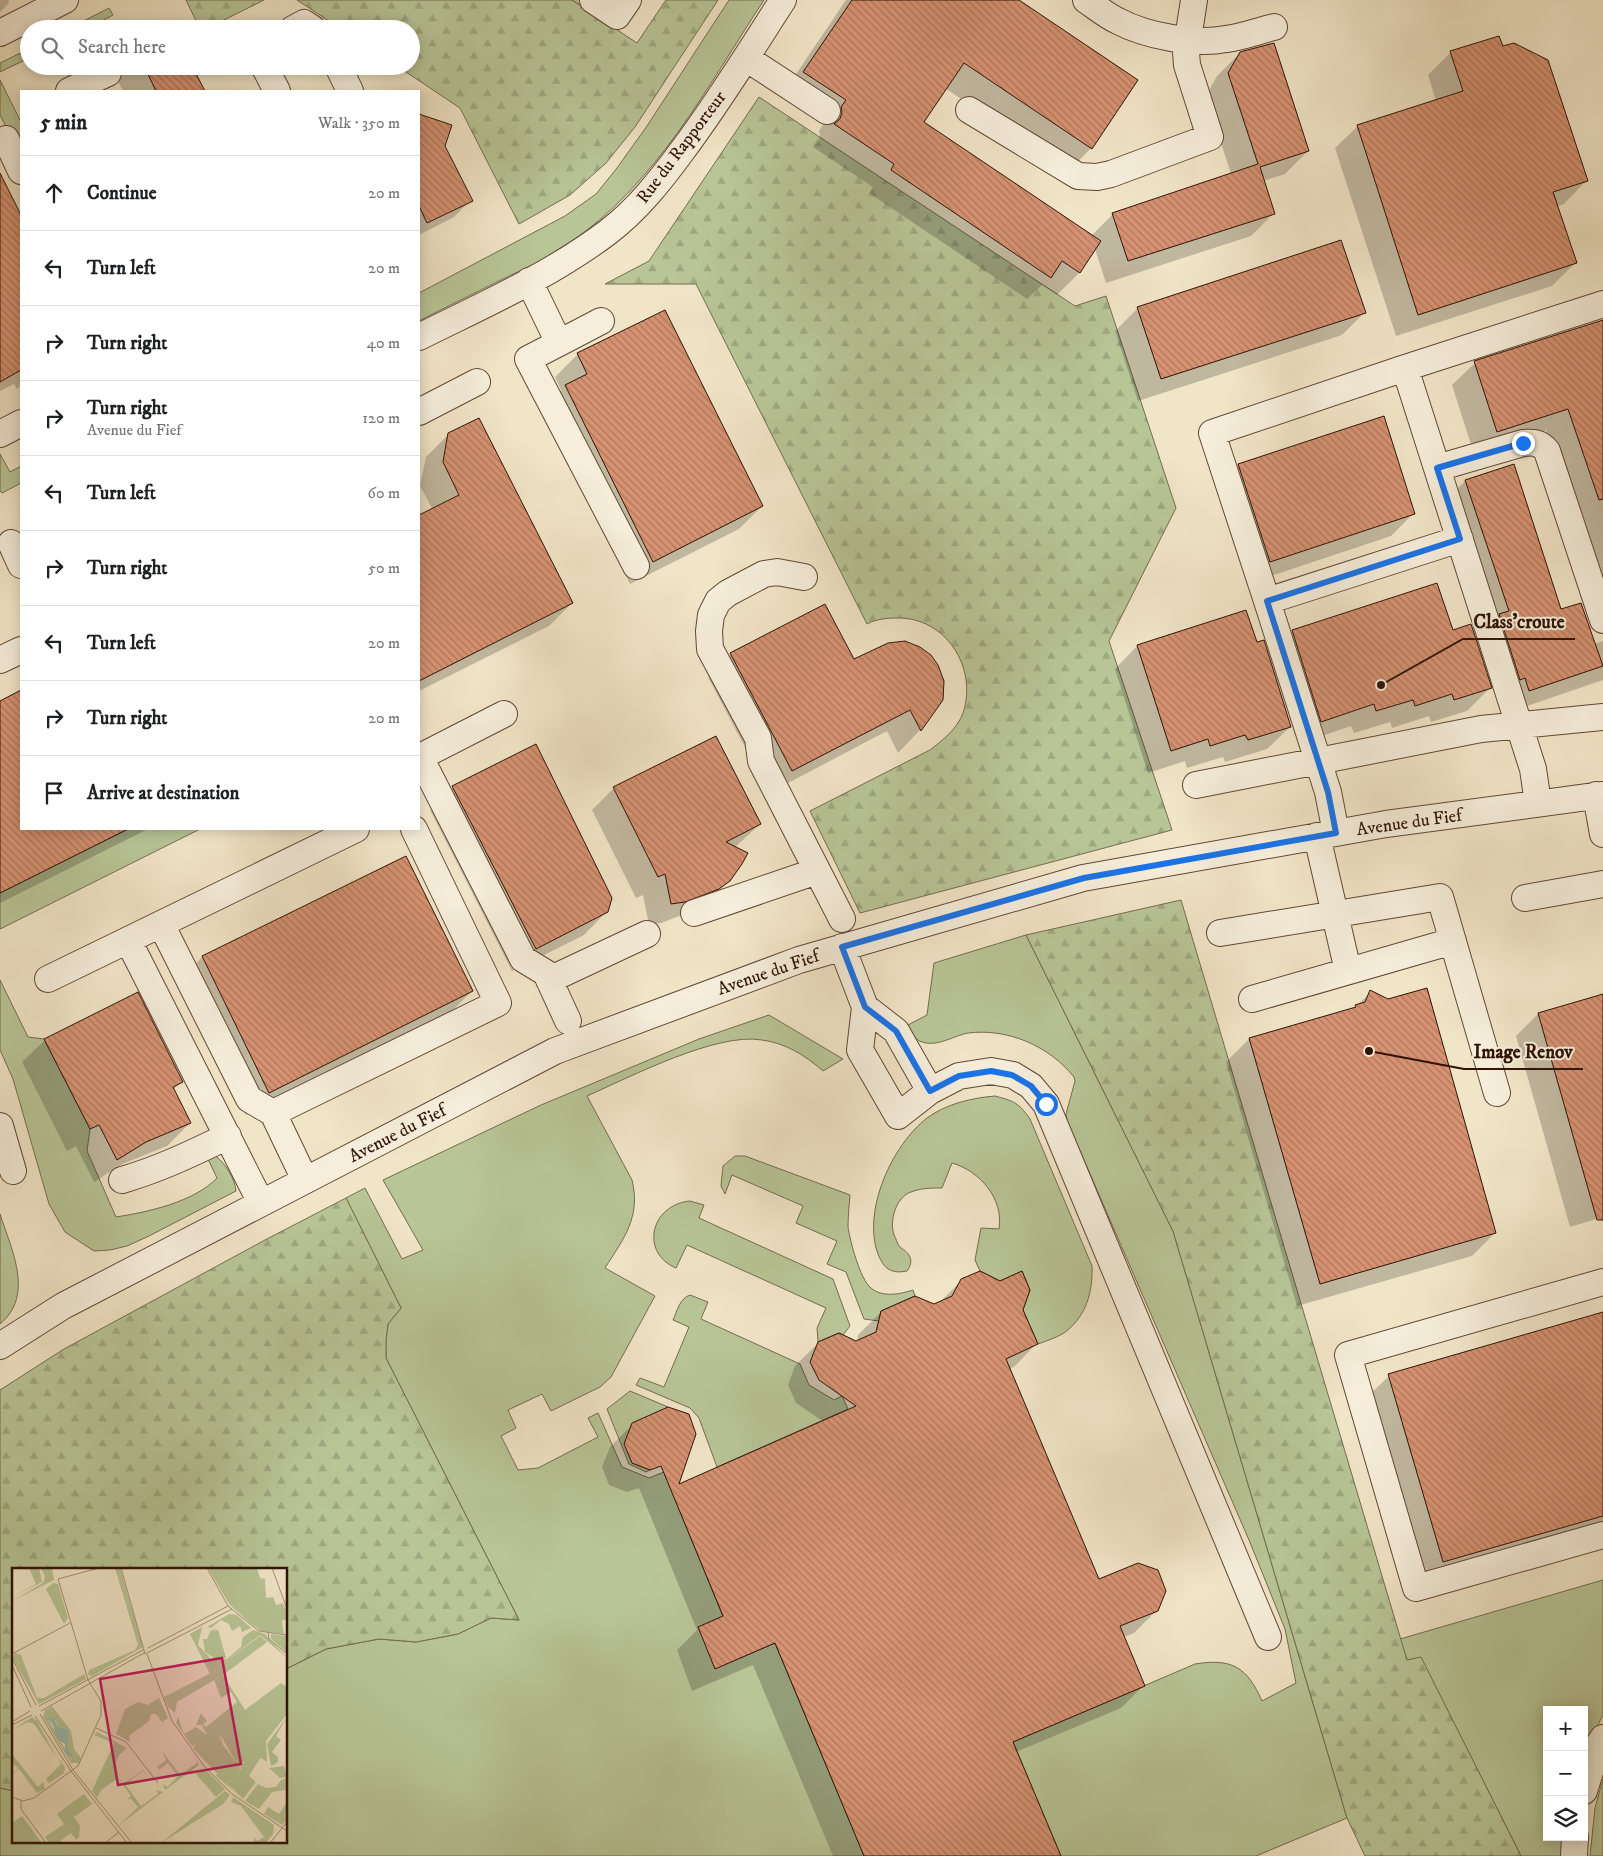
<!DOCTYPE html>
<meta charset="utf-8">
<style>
body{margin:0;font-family:"IM FELL DW Pica",serif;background:#f2f2f2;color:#202124}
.controls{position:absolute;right:15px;bottom:15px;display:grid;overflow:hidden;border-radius:0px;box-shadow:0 2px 12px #0003}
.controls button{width:45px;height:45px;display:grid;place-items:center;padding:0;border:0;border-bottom:1px solid #e0e0e0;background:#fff;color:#202124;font:25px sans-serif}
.stop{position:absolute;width:15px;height:15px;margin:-11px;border:4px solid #1a73e8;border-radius:50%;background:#fff}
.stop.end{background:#1a73e8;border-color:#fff;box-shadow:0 1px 5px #0008}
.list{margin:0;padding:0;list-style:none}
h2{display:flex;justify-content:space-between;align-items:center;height:65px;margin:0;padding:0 20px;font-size:21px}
h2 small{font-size:16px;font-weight:400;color:#757577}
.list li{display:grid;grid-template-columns:32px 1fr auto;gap:15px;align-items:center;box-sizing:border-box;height:75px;padding:0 20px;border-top:1px solid #e0e0e0}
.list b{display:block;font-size:19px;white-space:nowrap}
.list p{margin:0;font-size:16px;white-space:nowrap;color:#757577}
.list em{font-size:16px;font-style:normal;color:#757577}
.icon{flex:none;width:28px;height:28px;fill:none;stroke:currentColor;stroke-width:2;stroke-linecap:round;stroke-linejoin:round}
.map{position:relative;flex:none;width:1603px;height:1856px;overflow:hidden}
.search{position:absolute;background:#fff;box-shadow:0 2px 12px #0003;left:20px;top:20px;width:400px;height:55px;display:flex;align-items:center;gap:12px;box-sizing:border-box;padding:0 18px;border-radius:28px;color:#757577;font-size:19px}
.panel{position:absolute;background:#fff;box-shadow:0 2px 12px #0003;left:20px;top:90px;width:400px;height:740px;border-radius:0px}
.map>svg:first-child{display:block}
.green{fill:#b8c597;stroke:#746c4e}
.forest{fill:url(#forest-firs);stroke:#746c4e}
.shadow{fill:#0003}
.building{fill:url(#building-back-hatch);stroke:#2f1306}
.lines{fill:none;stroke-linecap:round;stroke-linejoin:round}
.minor-casing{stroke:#604836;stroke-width:28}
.minor{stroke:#f6eedb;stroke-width:26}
.route{stroke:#1a73e8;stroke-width:6}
.labels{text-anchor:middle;stroke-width:4;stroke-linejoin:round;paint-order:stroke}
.street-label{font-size:18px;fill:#2f1306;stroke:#f6eedb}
.inset-road{fill:none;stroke:#a3917a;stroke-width:1}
.view{fill:#c2185b;fill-opacity:0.15;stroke:#c2185b;stroke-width:2.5}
.inset-edge{fill:none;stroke:#2f1306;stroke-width:2.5}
.leader{fill:none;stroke:#2f1306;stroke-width:2}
.callout-dot{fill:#2f1306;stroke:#f6eedb;stroke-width:2}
.callout-label{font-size:19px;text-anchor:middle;font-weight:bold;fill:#2f1306;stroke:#f6eedb;stroke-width:4;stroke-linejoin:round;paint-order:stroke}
</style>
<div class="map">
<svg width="1603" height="1856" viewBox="0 0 1603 1856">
<defs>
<pattern id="forest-firs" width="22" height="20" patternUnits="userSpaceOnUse" patternTransform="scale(1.25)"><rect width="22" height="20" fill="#b8c597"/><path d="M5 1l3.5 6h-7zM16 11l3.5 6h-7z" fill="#9ea881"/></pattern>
<pattern id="building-back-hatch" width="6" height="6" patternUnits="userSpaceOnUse" patternTransform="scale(1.25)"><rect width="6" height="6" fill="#d69272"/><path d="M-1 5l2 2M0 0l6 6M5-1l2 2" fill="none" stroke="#ae765c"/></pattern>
</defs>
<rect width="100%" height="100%" fill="#f1e5c7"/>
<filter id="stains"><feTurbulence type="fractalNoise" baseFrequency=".004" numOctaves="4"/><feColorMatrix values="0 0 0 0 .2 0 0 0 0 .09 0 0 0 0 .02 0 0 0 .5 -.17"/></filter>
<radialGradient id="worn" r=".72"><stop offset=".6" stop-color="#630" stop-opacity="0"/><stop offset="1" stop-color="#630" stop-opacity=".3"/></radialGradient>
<!-- green -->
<path class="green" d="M729,0h35c-57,87 -108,185 -196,244 -21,15 -45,25 -67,36 -28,14 -55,27 -82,41v-28l146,-77 31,-22 21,-26 30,-42z
M109,8l4,7 -26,14h-19z
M29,49v9l-29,14v-9z
M0,80l21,42v35l-21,-42z
M0,454l10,18 11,-6v17l-19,10 -2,-2z
M128,829h72l-200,100v-36z
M1026,935l147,296 174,587 -91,38h-195l-48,-114 182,-78c37,-6 52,3 67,37l34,-18 -11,-54 -36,-89 -182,-419 -1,-7 9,-33 -1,-4c-25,-31 -66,-49 -106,-44 -15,3 -30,14 -46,9 -7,-2 -11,-10 -14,-17l19,-10 7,-52z
M0,980l28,57 16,2 46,90 -3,22 29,66c32,-5 78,-15 101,-39l-10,-21 7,-2c11,7 21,24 22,36l-87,45 -22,10 -17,4 -16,1 -29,-19 -16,-28 -36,-125 -13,-29z
M769,1015l74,44 -20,12c-18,-16 -38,-28 -61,-31 -45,-8 -132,37 -175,56l45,84c9,37 -8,58 -27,88l50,28 -44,81 -11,10 -49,24 -9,-17 -34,16 8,18 -15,8 17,34 20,-2 60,-31 -10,-19 10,-5 24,54 27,11 15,-6 76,186 35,-15 89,213h-864v-68l14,3v51h272v-173l40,-20 53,-10 37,3 42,-8 33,-16 28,2 -133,-262v-18l2,-16 13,-16 -55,-110 19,-10 37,71 21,-9 -40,-70 158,-75 158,-66z
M995,1096c19,5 24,7 35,23l62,147c1,26 -6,51 -28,67 -8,5 -18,8 -26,11l-15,-34 7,-20 -8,-19 -22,10 -20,-10 -5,-11 6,-32 18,1c5,-30 -19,-58 -47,-66l-10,25c-11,0 -21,0 -31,4 -15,5 -22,29 -17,43 2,3 3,8 5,11 4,4 8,5 11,11 2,5 0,10 -3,14 -16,3 -23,-2 -29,-17 -16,-43 14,-109 49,-136 19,-14 44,-20 68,-22z
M735,1156h10l105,39c-1,11 -2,22 -2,32 2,14 12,52 23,61 12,10 29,6 42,2l2,6 -34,15 -2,10 -15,-2 -18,-47 -19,-8 10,-23 -41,-18 7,-17 -71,-31 -7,19 -4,-8 2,-20z
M690,1201l14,4 -5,13 134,61 17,47 -7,9 -4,-2 -21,9 -1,-14 9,-20 -139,-63 -11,23c-36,-15 -26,-63 14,-67z
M0,1214c11,35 35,81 0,110z
M690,1295l18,7 -7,17 99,45 9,21 25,15 8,-4 6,13 -131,58 -18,-49 -9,-10 -54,-23 4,-7 24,9 25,-60 -16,-7c4,-9 7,-22 17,-25z
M630,1391l38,16 -43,37 7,19 18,7 -4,2 -17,-8 -22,-55z
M1603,1580v135l-19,36v-41h-37v127h18v19h-44l-100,-198 -14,2 -7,-21z
M1603,1779v77h-13l5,-48z"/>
<!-- forest -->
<path class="forest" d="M186,0h78l-58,29h-6z
M297,0h275l65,43 29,-43h52l-83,127 -29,36 -36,32 -51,29 -59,-116 -63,-42h14v-37h-70z
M759,97l316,209 31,-10 70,212 -67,133 63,189 -312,83 -50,-102 120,-61c13,-10 27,-21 33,-37 15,-45 -17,-96 -66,-95 -10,0 -21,1 -30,6l-171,-340h-91l44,-23z
M1181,900l226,760 14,-3 100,199h-156l-18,-38 -174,-587 -147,-296z
M346,1198l55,110 -13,16 -2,16v18l133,262 -28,-2 -33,16 -42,8 -37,-3 -53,10 -40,20v-99h-272v221l-14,-3v-398l64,-41 201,-109z"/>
<!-- shadow -->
<path class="shadow" d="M0,0h9l-1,4 -8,8z
M571,0h21l-8,8z
M846,0h171l74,148 -22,23 -124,-83 -23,34 169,114 22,-22 118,-40 -25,-78 11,-20 23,-23 68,98 -23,23 -22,7 10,33 -22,22 -145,47 -11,-34 -16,24 -22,22 -15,-10 -15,14 -158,-106 4,-6 -60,-40 5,-5 2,-6 -1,-5 5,-8 -42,-28z
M170,23l2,6h-13z
M1451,52l135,129 -22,23 -7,2 18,57 -23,23 -156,50 -61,-188 23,-22 78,-25 -8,-26z
M110,66h81l12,25h-80z
M419,115l32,11 -7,20 27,54 -17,17 -35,18z
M0,176l21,42v167l-4,4 -3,-5 -14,7z
M1138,308l227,4 -23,23 -204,66 -23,-70z
M1603,321v278l-57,-169 -72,24 -22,-69 23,-22z
M578,354l184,152 -23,23 -109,55 -87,-175 18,-19 -6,-13z
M449,434l123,169 -23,23 -130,65v-174l14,-7 -13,-24 6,-29z
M1239,465l175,48 -23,23 -144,48 -31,-96z
M1465,481l95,129 34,34 9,-3v39l-97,33 -4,-13 -4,2 -21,-64 9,-8 -43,-127z
M1245,611l11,32 34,84 -23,22 -42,13 -2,-5 -36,11 -2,-7 -37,12 -33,-104 22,-23z
M1293,631l159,1 38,56 -23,23 -36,11 -2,-6 -37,12 -2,-6 -36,11 -3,-7 -52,18 -29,-90z
M731,654l122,6 88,39 -21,31 -22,23 -11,-22 -118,62 -61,-116z
M21,692v137h127l-148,74v-201z
M453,787l154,124 -23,24 -72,36 -82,-161z
M614,788l146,36 -26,24 -5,32 -23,23 -11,7 -34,13 -12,2 -6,-30 -7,3 -44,-88z
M405,858l67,133 -23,23 -203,101 -66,-135 22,-23z
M1371,992l124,241 -23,23 -175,50 -71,-244 23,-23 103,-29z
M1603,995v222l-33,10 -54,-191 22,-22z
M45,1040l136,42 -8,8 17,33 -23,23 -45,18 -28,18 -18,-36 -9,5 -45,-89z
M962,1280l60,30 14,34 -22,23 -5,2 90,212 58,29 -23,23 -10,4 20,48 -23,23 -105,44 44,104h-227l-80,-191 -61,26 -15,-41 20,-20 -58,-142 -12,4 -18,-7 -7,-18 8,-20 23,-23 44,62 147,-64 -28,-19 -8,-18 7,-19 23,-23h39l1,-8 23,-23 53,-6 4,-2z
M1603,1314v218l-183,52 -54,-186 23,-22z"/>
<!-- building -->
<path class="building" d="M852,0h167l119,80 -46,69 -128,-86 -40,59 177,119 -21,32 -18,-12 -11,17 -160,-108 3,-6 -60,-40 6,-5 2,-7 -1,-5 5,-7 -43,-28z
M1499,36l4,10 11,-3 34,17 40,121 -35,11 24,71 -159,52 -61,-190 106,-34 -13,-40z
M1274,43l35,108 -49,16 15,47 -147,47 -16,-48 146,-49 -30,-91 12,-21z
M144,66h48l13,25h-49z
M419,114l33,11 -7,21 28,55 -46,22 -8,-17z
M0,173l21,42v155l-21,12z
M1341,240l25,73 -205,66 -24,-72z
M665,310l98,196 -110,56 -88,-177 22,-11 -10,-21z
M1603,320v179l-4,1 -31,-91 -71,23 -23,-71z
M1384,416l31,98 -145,48 -32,-98z
M479,418l94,185 -154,78v-166l40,-20 -16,-33 5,-29z
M1514,464l47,145 20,-6 22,63 -74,25 -4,-13 -5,2 -21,-66 10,-3 -44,-131z
M1437,583l16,47 18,-6 21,64 -38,12 -2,-6 -37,12 -2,-6 -37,11 -2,-7 -53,18 -29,-92z
M825,604l29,55 34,-16 17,-2 15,6 11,8 7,10 6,16 -1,19 -22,31 -11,-21 -118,61 -62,-118z
M1246,610l11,32 7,-2 27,87 -43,13 -3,-5 -35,11 -2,-7 -37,12 -34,-106z
M21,690v139h107l-128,64v-192z
M716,736l45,88 -35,18 22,11 -6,11 -12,17 -11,8 -34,13 -14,2 -6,-30 -7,3 -45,-90z
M536,744l76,154 -4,14 -72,37 -84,-163z
M406,856l67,135 -204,102 -67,-137z
M1427,988l69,245 -176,51 -71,-246 107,-31 -1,-2 10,-3 5,-12 18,9z
M138,992l45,90 -10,5 18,36 -45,19 -29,18 -18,-35 -9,4 -46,-90z
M1603,994v226h-6l-59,-207z
M980,1271l20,10 22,-10 8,19 -7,20 15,34 -32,15 93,220 39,-16 20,7 8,21 -8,20 -38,15 25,60 -132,56 48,114h-197l-89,-213 -60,26 -17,-42 25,-11 -62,-150 -11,4 -18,-7 -8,-19 8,-21 36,-16 21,7 7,20 -17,50 177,-78 -37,-26 -9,-18 8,-20 21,-9 17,8 20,-9 5,-21 34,-15 19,8 18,-8 9,-17z
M1603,1312v204l-160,46 -55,-188z"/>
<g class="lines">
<!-- minor casing -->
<g class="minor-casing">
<path id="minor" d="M593,0l24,16 11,-16
M1086,0c10,7 21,16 32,21 28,15 77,24 108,18 16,-2 32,-8 48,-12
M293,29l11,-6 9,6
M0,33l65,-33
M746,58l81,53
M264,66l13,25
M338,66l12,25
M69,91l39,-18
M969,110l109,66 19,1 14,-3 99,-37 -23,-72 -1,-13 8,-52
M6,139l15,32
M529,281l30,62 42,-22
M419,337c64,-32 131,-61 189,-105 29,-22 52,-51 74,-81 36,-48 68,-100 101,-151
M559,343l-31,16 108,207
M419,412l58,-30
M0,434l21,-11
M1437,468l86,-25c10,-1 17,-1 24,8l56,169
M11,543l10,22
M804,577l-27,-5 -13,2 -36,19 -10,8 -7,14 -2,16 1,18 48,89 3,23 81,158
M1267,601l-55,-168 193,-65
M0,660l21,-10
M504,714l-84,43 103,202 23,14 22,48
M1196,785l285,-56 122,-12
M1596,795l7,39
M1538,803l-5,-34 -128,-401 198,-64
M1336,833l-8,-41 -61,-191 193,-62
M1317,836l31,135
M1525,898l78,-14
M694,913l123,-42
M161,924l88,175 24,14
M1220,933l220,-36 57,196
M128,940l133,263
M842,947l23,60 31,24 34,60 29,-15 32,-5 22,4 18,11 15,18 222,533
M48,979l308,-150
M549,980l98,-46
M1252,999l201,-58
M865,1007l-5,43 38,66 32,-25
M0,1126l13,45
M122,1180c38,-11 71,-27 106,-44
M305,1180l-32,-67 225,-110 -84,-174
M1603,1282l-255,73 68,233 187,-53
M0,1346l63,-40 492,-255 244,-91 284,-82 303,-54 217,-29
M1584,1791l14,-45 5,-8
M1574,1856l1,-19"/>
</g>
<!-- minor -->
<use href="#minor" class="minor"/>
</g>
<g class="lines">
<!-- route -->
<path class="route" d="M1046,1104l-15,-18 -19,-11 -21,-4 -32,5 -29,15 -34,-60 -31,-24 -23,-60 242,-69 252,-45 -8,-41 -61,-191 193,-62 -23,-71 86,-25"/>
</g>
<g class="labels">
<!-- street labels -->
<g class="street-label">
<text transform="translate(681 147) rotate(-53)" y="6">Rue du Rapporteur</text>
<text transform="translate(1409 822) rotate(-8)" y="6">Avenue du Fief</text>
<text transform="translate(768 972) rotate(-19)" y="6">Avenue du Fief</text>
<text transform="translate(397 1133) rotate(-27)" y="6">Avenue du Fief</text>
</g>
</g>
<!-- overview -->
<g transform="translate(12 1568)">
<rect width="275" height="275" fill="#f1e5c7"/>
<path d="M17,0h10l3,14 -30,15 24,-13zM29,0h11l2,12 -42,21 31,-18 2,-6zM103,0h5l23,79 -51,29 -4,-1 1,-5 46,-20 3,-5zM196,0h49l3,10 5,1 1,19 7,-1 3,8 7,-2 4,10v6l-5,2 2,13 -23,-3 -13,-10 -19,-17zM41,15l5,1 10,34 -4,6 -18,-35zM217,46l8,1 14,13 -9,4 -2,-6 -8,5 -3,-7 -8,-4 -10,8 -4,-1zM190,59l-4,18 13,14h16l14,-12 2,-10 10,-7 12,4 22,24 -27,-23 -50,39 -20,-40zM200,61l6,1 1,3 7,25h-12l-9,-6 -2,-13h4l4,-9 6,2zM259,66l16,2v17l-16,-14zM3,85l6,2 16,43h7l40,-24 2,5 -47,25 -26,-45zM211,107l22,35 36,-27 6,4v27l-21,27 1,21 -6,-4 -2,2 -4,-7 -4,6 -8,3 -6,15 -10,6 7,8 -19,-16 13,-2 8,-11 -17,-29 -26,15 3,-4 -4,2 -16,-23 2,-6 6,17 12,-7 11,8 -5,-10h-6l5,-12 6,8 -4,3 3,3 31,-25 -6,-10 -10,6 -7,-18 -37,22 -2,11 -7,-6zM20,149l5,4 20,37 -23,-34 -6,-2 -14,7zM275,149l-11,19 5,4 -9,12 6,5v5l-7,4 -4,-22zM150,183l18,24 17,-12 -3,-7 5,9 -34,25 -2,-6 4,3 11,-11 -10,-13 -9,7 -2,-3 9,-7zM0,186l26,33 5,-5 2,7 -8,4 -18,-24 -7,5 6,-6 -6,-5zM272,198l3,11 -7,1 -11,-10zM193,201l20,20 -9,8 -20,-23zM131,202l7,10 -7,-9 -18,13 16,22 17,-12 -2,-4 7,2 -45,34 20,-19 -7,-8h-4l4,-3 -13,-18 5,6zM275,210l-1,12 -14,2 -13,17 -14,-8 13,-17 8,4 10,-1 5,-7zM213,223l5,4 -7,9 -62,39zM221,229l41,28 -1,9 -7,9h-12v-6l3,4 7,-4 -23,-31 -10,-4zM275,234v18l-5,5 -18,-11 4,-7 11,7zM10,248l20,27h-30v-20z" fill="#b8c597"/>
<path d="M248,68l7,6 -44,33 -55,32 -4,-10 47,-24zM147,130l9,20 -6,4 -6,-8h-5l-2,7 -20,15 1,6 -14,-8 9,-25 13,-7 10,3zM40,138l19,25 3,18 7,9 -2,5h-8l-28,-46 2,-7zM34,148l10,5 2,6 11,2 -1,20 4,12zM85,164l30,16 -7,6 -6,12 4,12 -17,12 -4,8 -5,-7 22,-48 -20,-8zM207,164l4,13 13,17 -8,11 -9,3 -26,-28zM243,185l4,7 -10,16 7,6 -13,17 -16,-16 10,-6 8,-17 6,-1zM46,189l7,10 -1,6 -15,10 -3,-4 15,-15zM72,226l8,10 -18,13 6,9 -1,11 -3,3 -5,-7 -13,10h-9l-4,-6 19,-13 -7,-10z" fill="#b8c597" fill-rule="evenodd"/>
<path d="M33,148l9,3 4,8 11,2 -1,20 6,11 -9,-7v-9l-8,-5 -4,-14z" fill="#9bbfb3"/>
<path class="inset-road" d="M109,0l24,86 87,-45M195,0l21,38M260,0l15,41M256,64l1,7 18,15M136,80l80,-42 31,25 28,4M0,86l58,-31M135,86l25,67 32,45 28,28 55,37M0,90l24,47M0,97l19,42M27,138l104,-56M29,143l103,-58M28,146l33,56 59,73M23,148l36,55 56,72M0,154l18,-11M0,157l20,-10M84,160l30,14 32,41M0,229l11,4 11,-3 44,-32 23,-51v-14l-13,-21 -30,-101 41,-11M9,232v9l25,34M93,275l14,-11M258,275l17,-21"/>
<path class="view" d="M210,90l19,106 -123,21 -18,-106z"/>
<rect width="275" height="275" class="inset-edge"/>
</g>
<!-- callouts -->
<path class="leader" d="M1381 685L1463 639H1575M1369 1051L1464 1069H1583"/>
<g class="callout-dot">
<circle cx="1381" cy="685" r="5"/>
<circle cx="1369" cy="1051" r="5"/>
</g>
<g class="callout-label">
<text x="1519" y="628">Class'croute</text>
<text x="1523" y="1058">Image Renov</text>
</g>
<rect width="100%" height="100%" filter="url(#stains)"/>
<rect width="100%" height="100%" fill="url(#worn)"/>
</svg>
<div class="controls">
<button>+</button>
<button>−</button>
<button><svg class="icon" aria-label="layers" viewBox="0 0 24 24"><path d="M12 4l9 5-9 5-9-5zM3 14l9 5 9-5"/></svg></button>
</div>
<div class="stop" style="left:1046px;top:1104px"></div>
<div class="stop end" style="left:1523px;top:443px"></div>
<div class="search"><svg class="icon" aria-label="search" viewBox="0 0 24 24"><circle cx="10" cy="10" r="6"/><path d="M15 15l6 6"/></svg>Search here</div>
<section class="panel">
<h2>5 min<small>Walk · 350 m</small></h2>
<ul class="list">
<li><svg class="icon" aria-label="ahead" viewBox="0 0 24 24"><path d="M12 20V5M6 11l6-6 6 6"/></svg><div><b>Continue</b></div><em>20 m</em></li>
<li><svg class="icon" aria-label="left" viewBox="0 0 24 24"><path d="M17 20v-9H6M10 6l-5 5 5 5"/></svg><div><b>Turn left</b></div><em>20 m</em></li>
<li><svg class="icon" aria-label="right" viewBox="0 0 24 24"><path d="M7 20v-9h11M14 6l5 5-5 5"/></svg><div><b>Turn right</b></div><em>40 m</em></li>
<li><svg class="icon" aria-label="right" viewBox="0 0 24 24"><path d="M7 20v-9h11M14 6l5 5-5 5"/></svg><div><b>Turn right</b><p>Avenue du Fief</p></div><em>120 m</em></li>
<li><svg class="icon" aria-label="left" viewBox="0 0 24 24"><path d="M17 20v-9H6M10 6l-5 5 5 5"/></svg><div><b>Turn left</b></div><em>60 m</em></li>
<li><svg class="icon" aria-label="right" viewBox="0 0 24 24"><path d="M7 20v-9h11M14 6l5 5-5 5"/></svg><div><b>Turn right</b></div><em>50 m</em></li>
<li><svg class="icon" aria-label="left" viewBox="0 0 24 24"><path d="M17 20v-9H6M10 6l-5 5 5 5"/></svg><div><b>Turn left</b></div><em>20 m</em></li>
<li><svg class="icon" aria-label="right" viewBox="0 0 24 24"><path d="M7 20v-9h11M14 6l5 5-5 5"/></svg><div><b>Turn right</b></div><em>20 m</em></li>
<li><svg class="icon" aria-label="arrive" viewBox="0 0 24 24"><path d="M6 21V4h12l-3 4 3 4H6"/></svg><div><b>Arrive at destination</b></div></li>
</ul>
</section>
</div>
